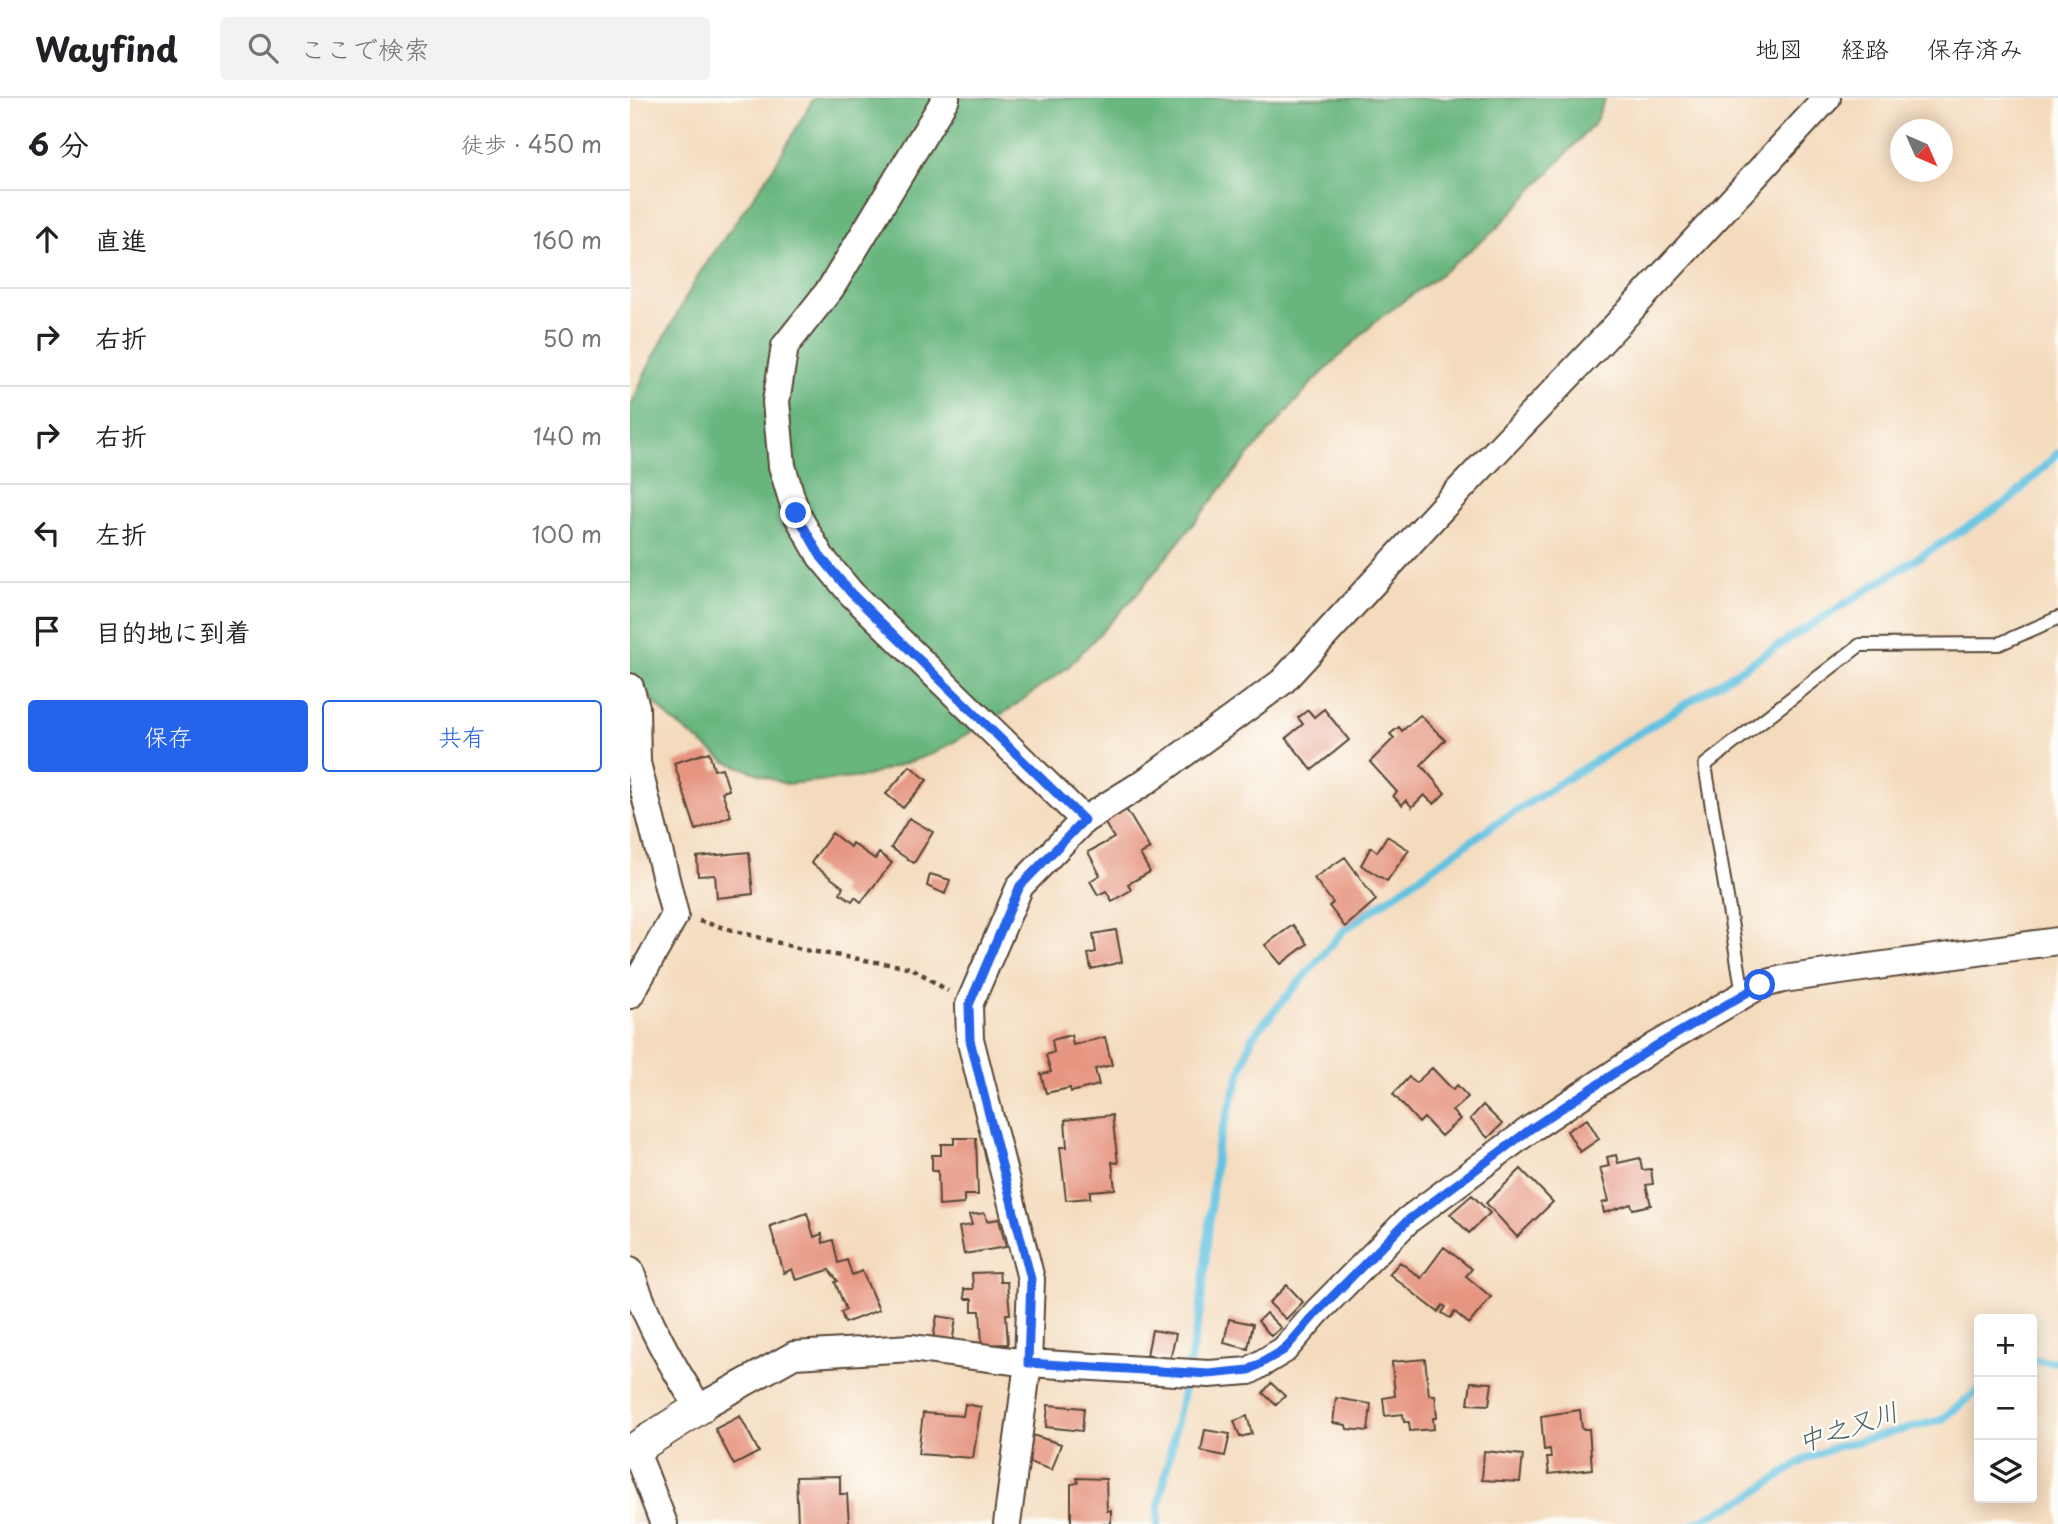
<!DOCTYPE html>
<html lang="ja">
<meta charset="utf-8">
<style>
body{margin:0;font-family:"Playpen Sans","Klee One",sans-serif;background:#f2f2f2;color:#202124}
.controls{position:absolute;right:21px;bottom:21px;display:grid;overflow:hidden;border-radius:7px;box-shadow:0 4px 18px #0003}
.controls button{width:63px;height:63px;display:grid;place-items:center;padding:0;border:0;border-bottom:2px solid #e0e0e0;background:#fff;color:#202124;font:35px sans-serif}
.compass{position:absolute;left:1260px;top:21px;width:63px;height:63px;border-radius:50%;background:#fff;box-shadow:0 4px 18px #0003;rotate:135deg}
.stop{position:absolute;width:21px;height:21px;margin:-16px;border:5px solid #2563eb;border-radius:50%;background:#fff}
.stop.end{background:#2563eb;border-color:#fff;box-shadow:0 2px 7px #0008}
.list{margin:0;padding:0;list-style:none}
h2{display:flex;justify-content:space-between;align-items:center;height:91px;margin:0;padding:0 28px;font-size:30px}
h2 small{font-size:23px;font-weight:400;color:#757577}
.list li{display:grid;grid-template-columns:46px 1fr auto;gap:21px;align-items:center;box-sizing:border-box;height:98px;padding:0 28px;border-top:2px solid #e0e0e0}
.list b{display:block;font-size:26px;white-space:nowrap}
.list em{font-size:23px;font-style:normal;color:#757577}
.actions{display:flex;gap:14px;padding:21px 28px}
.actions a{flex:1;padding:16px 0;border:2px solid #2563eb;border-radius:7px;text-align:center;font-size:24px;color:#2563eb}
.actions .main{background:#2563eb;color:#fff}
.icon{flex:none;width:38px;height:38px;fill:none;stroke:currentColor;stroke-width:2;stroke-linecap:round;stroke-linejoin:round}
.map{position:relative;flex:none;width:1428px;height:1426px;overflow:hidden}
header{display:flex;align-items:center;gap:42px;box-sizing:border-box;height:98px;padding:0 35px;background:#fff;border-bottom:2px solid #e0e0e0}
header strong{font-size:33px}
nav{display:flex;gap:38px;margin-inline-start:auto;font-size:24px}
.search{width:490px;height:63px;background:#f2f2f2;display:flex;align-items:center;gap:18px;box-sizing:border-box;padding:0 24px;border-radius:7px;color:#757577;font-size:26px}
main{display:flex}
aside{flex:1;background:#fff}
.map>svg:first-child{display:block}
.forest{fill:#68b67e;stroke:#52704e;stroke-width:2}
.lines{fill:none;stroke-linecap:round;stroke-linejoin:round}
.stream{stroke:#63c2e1;stroke-width:8}
.building{fill:#e69581}
.service-casing{stroke:#574536;stroke-width:16}
.minor-casing{stroke:#574536;stroke-width:30}
.tertiary-casing{stroke:#574536;stroke-width:35}
.path{stroke:#574536;stroke-width:4.5;stroke-dasharray:5 5;stroke-linecap:butt}
.service{stroke:#fff;stroke-width:12}
.minor{stroke:#fff;stroke-width:26}
.tertiary{stroke:#fff;stroke-width:32}
.route{stroke:#2563eb;stroke-width:9}
.labels{text-anchor:middle;stroke-width:5;stroke-linejoin:round;paint-order:stroke}
.water-label{font-size:26px;font-style:italic;fill:#495f62;stroke:#fdfcf7}
</style>
<header>
<strong>Wayfind</strong>
<div class="search"><svg class="icon" aria-label="search" viewBox="0 0 24 24"><circle cx="10" cy="10" r="6"/><path d="M15 15l6 6"/></svg>ここで検索</div>
<nav><a>地図</a><a>経路</a><a>保存済み</a></nav>
</header>
<main>
<aside>
<h2>6 分<small>徒歩 · 450 m</small></h2>
<ul class="list">
<li><svg class="icon" aria-label="ahead" viewBox="0 0 24 24"><path d="M12 20V5M6 11l6-6 6 6"/></svg><div><b>直進</b></div><em>160 m</em></li>
<li><svg class="icon" aria-label="right" viewBox="0 0 24 24"><path d="M7 20v-9h11M14 6l5 5-5 5"/></svg><div><b>右折</b></div><em>50 m</em></li>
<li><svg class="icon" aria-label="right" viewBox="0 0 24 24"><path d="M7 20v-9h11M14 6l5 5-5 5"/></svg><div><b>右折</b></div><em>140 m</em></li>
<li><svg class="icon" aria-label="left" viewBox="0 0 24 24"><path d="M17 20v-9H6M10 6l-5 5 5 5"/></svg><div><b>左折</b></div><em>100 m</em></li>
<li><svg class="icon" aria-label="arrive" viewBox="0 0 24 24"><path d="M6 21V4h12l-3 4 3 4H6"/></svg><div><b>目的地に到着</b></div></li>
</ul>
<div class="actions"><a class="main">保存</a><a>共有</a></div>
</aside>
<div class="map">
<svg width="1428" height="1426" viewBox="0 0 1428 1426">
<rect width="100%" height="100%" fill="#fdfcf7"/>
<filter id="ink" filterUnits="userSpaceOnUse"><feTurbulence type="fractalNoise" baseFrequency=".0143" numOctaves="2"/><feDisplacementMap in="SourceGraphic" scale="14" xChannelSelector="R" yChannelSelector="G"/><feConvolveMatrix kernelMatrix="1 2 1 2 8 2 1 2 1" color-interpolation-filters="sRGB"/></filter>
<filter id="wash" filterUnits="userSpaceOnUse"><feTurbulence type="fractalNoise" baseFrequency=".00686" numOctaves="4" result="noise"/><feDisplacementMap in="SourceGraphic" scale="28" xChannelSelector="R" yChannelSelector="G"/><feGaussianBlur stdDeviation="1.57" result="paint"/><feColorMatrix in="noise" values="0 0 0 0 0 0 0 0 0 0 0 0 0 0 0 0 0 1.4 0 .05"/><feComposite in="paint" operator="in"/></filter>
<g filter="url(#wash)">
<rect width="100%" height="100%" fill="#f4dbbe"/>
<!-- forest -->
<path class="forest" d="M184,0h791l-10,25 -100,107 -58,47 -60,43 -68,66 -71,82 -101,126 -69,73 -58,42 -75,44 -71,24 -79,7 -60,-23 -55,-42 -40,-44v-267l17,-39 52,-95 73,-104z"/>
<g class="lines">
<!-- stream -->
<path class="stream" d="M1402,1262l26,2
M528,1426l1,-19 41,-192 17,-166 35,-110 92,-107 154,-108 512,-322 48,-47
M1063,1426l56,-27 56,-38 31,-12 105,-27 38,-30"/>
</g>
<g id="blocks">
<!-- building -->
<path class="building" d="M694,611l25,31 -37,30 -26,-32 17,-14 -5,-6 10,-8 6,7z
M790,617l25,25 -24,25 24,28 -11,11 -10,-9 -12,12 -6,-7 -4,5 -9,-9 4,-4 -27,-30 24,-24 -4,-4 9,-7 3,4z
M79,654l5,18 8,-2 7,22 -7,2 9,24 -35,14 -22,-67z
M280,668l17,14 -24,28 -17,-14z
M496,711l24,40 -10,5 10,18 -22,12 3,6 -19,11 -6,-10 -8,4 -8,-14 10,-6 -12,-23 26,-14 -10,-16z
M279,720l24,14 -19,31 -23,-15z
M202,735l18,14 2,-4 23,16 4,-6 13,10 -31,39 -6,-5 -3,4 -12,-8 3,-6 -32,-24z
M757,738l22,14 -22,31 -26,-16 10,-18 6,5z
M119,754l4,42 -36,4 -2,-23 -17,1 -1,-19z
M715,759l31,43 -31,27 -16,-21 4,-3 -19,-25z
M300,776l20,6 -5,14 -18,-8z
M663,827l14,19 -26,20 -16,-19z
M486,832l6,32 -31,7 -3,-15 8,-2 -3,-18z
M441,937l2,10 32,-8 7,28 -17,4 4,16 -28,7 -1,-4 -24,5 -5,-19 10,-2 -5,-17 8,-3 -2,-12z
M802,970l21,22 4,-5 11,12 -16,14 8,8 -19,17 -17,-18 -5,5 -26,-29 16,-17 7,6z
M853,1007l19,19 -14,14 -18,-19z
M482,1017l6,48 -6,-1 3,27 -25,2v7l-24,2 -6,-53h7l-2,-27z
M957,1021l12,20 -19,13 -13,-21z
M324,1040h22l2,57h-14v9l-25,2 -1,-35h-6v-16h9v-11h13z
M986,1057l2,8 22,-5 2,12 9,-1 2,15 -7,1 5,20 -18,4 -2,-5 -27,9 -2,-10 7,-2 -9,-33 9,-2 -2,-9z
M891,1071l32,33 -36,35 -31,-34z
M842,1097l18,18 -21,20 -19,-19z
M177,1115l7,24 8,-3 1,9 10,-3 5,23 9,-3 5,15 10,-4 17,39 -34,13 -4,-11 5,-2 -11,-28 3,-1 -9,-11 -33,10 -4,-11 -8,4 -14,-47z
M355,1115l2,8 12,-2 7,28 -42,7 -5,-27 13,-2 -3,-10z
M814,1149l28,22 -6,7 25,21 -22,27 -14,-12 -5,6 -8,-5 4,-6 -3,-2 -5,7 -49,-38 11,-12 21,16z
M369,1174l1,10h7l3,32h-4l2,30 -26,1 -2,-34h-8v-12h-7l-1,-10h9l-1,-16z
M657,1187l16,17 -17,17 -17,-16z
M636,1215l15,15 -10,8 -13,-15z
M307,1218l19,3 -4,24 -19,-4z
M599,1221l24,5 -5,25 -24,-6z
M522,1232l24,4 -6,26 -23,-5z
M795,1261l4,36h6l2,23h-4l1,11 -24,2 -1,-9h-5l-1,-8 -18,2 -2,-18 12,-2 -3,-34z
M841,1284l21,1 -3,22 -21,-1z
M641,1285l14,13 -9,9 -13,-12z
M706,1300l35,6 -3,27 -21,-2 -1,-4 -13,-2z
M335,1306l16,3 -8,51 -55,-4 5,-41 40,3z
M418,1307l36,3 -2,23 -36,-4z
M950,1312l2,19h7l3,40 -43,5 -2,-16h4l-1,-9 -6,1 -3,-34z
M110,1318l19,36 -25,13 -19,-36z
M617,1318l5,18 -12,3 -6,-16z
M575,1332l25,4 -5,22 -24,-5z
M402,1337l29,9 -9,26 -29,-10z
M854,1353l39,4 -3,27 -38,-2z
M210,1378v18h7l2,30h-51l-2,-47z
M447,1380l29,1 1,32 4,-1v14h-40v-40l7,-1z"/>
</g>
</g>
<g filter="url(#ink)">
<use href="#blocks" fill-opacity="0" stroke="#574536" stroke-width="2"/>
<g class="lines">
<!-- service casing -->
<g class="service-casing">
<path id="service" d="M1113,896l-38,-229 155,-120 139,-1 59,-26"/>
</g>
<!-- minor casing -->
<g class="minor-casing">
<path id="minor" d="M316,0l-115,190 -46,58 -9,56 6,64 14,47 25,44 30,36 233,227
M0,589l6,20 1,56 38,152 -45,80
M0,1172c16,50 41,94 69,138l95,-53 117,-7 117,15 181,11 40,-3 35,-21 33,-38 91,-92 124,-92 122,-81 106,-62 23,-6 275,-38
M5,1351l29,75
M377,1426l21,-161 3,-84 -61,-240 -1,-34 51,-119 64,-66 61,-38 137,-100 160,-174 157,-164 228,-246"/>
</g>
<!-- tertiary casing -->
<g class="tertiary-casing">
<path id="tertiary" d="M0,1354l69,-44"/>
</g>
<!-- path -->
<path class="path" d="M69,823l106,29 107,18 36,23"/>
<!-- service -->
<use href="#service" class="service"/>
<!-- minor -->
<use href="#minor" class="minor"/>
<!-- tertiary -->
<use href="#tertiary" class="tertiary"/>
</g>
</g>
<g class="lines" filter="url(#ink)">
<!-- route -->
<path class="route" d="M166,415l25,44 30,36 233,227 -64,66 -51,119 1,35 61,239 -3,84 181,11 40,-4 35,-20 33,-38 91,-92 124,-92 122,-81 106,-62"/>
</g>
<g class="labels">
<!-- water labels -->
<g class="water-label">
<text transform="translate(1218 1329) rotate(-18)" y="9">中之又川</text>
</g>
</g>
</svg>
<div class="controls">
<button>+</button>
<button>−</button>
<button><svg class="icon" aria-label="layers" viewBox="0 0 24 24"><path d="M12 4l9 5-9 5-9-5zM3 14l9 5 9-5"/></svg></button>
</div>
<svg class="compass" viewBox="-18 -18 36 36"><path d="M0-13l5 13h-10z" fill="#e53935"/><path d="M0 13l5-13h-10z" fill="#757577"/></svg>
<div class="stop" style="left:1130px;top:887px"></div>
<div class="stop end" style="left:166px;top:415px"></div>
</div>
</main>
